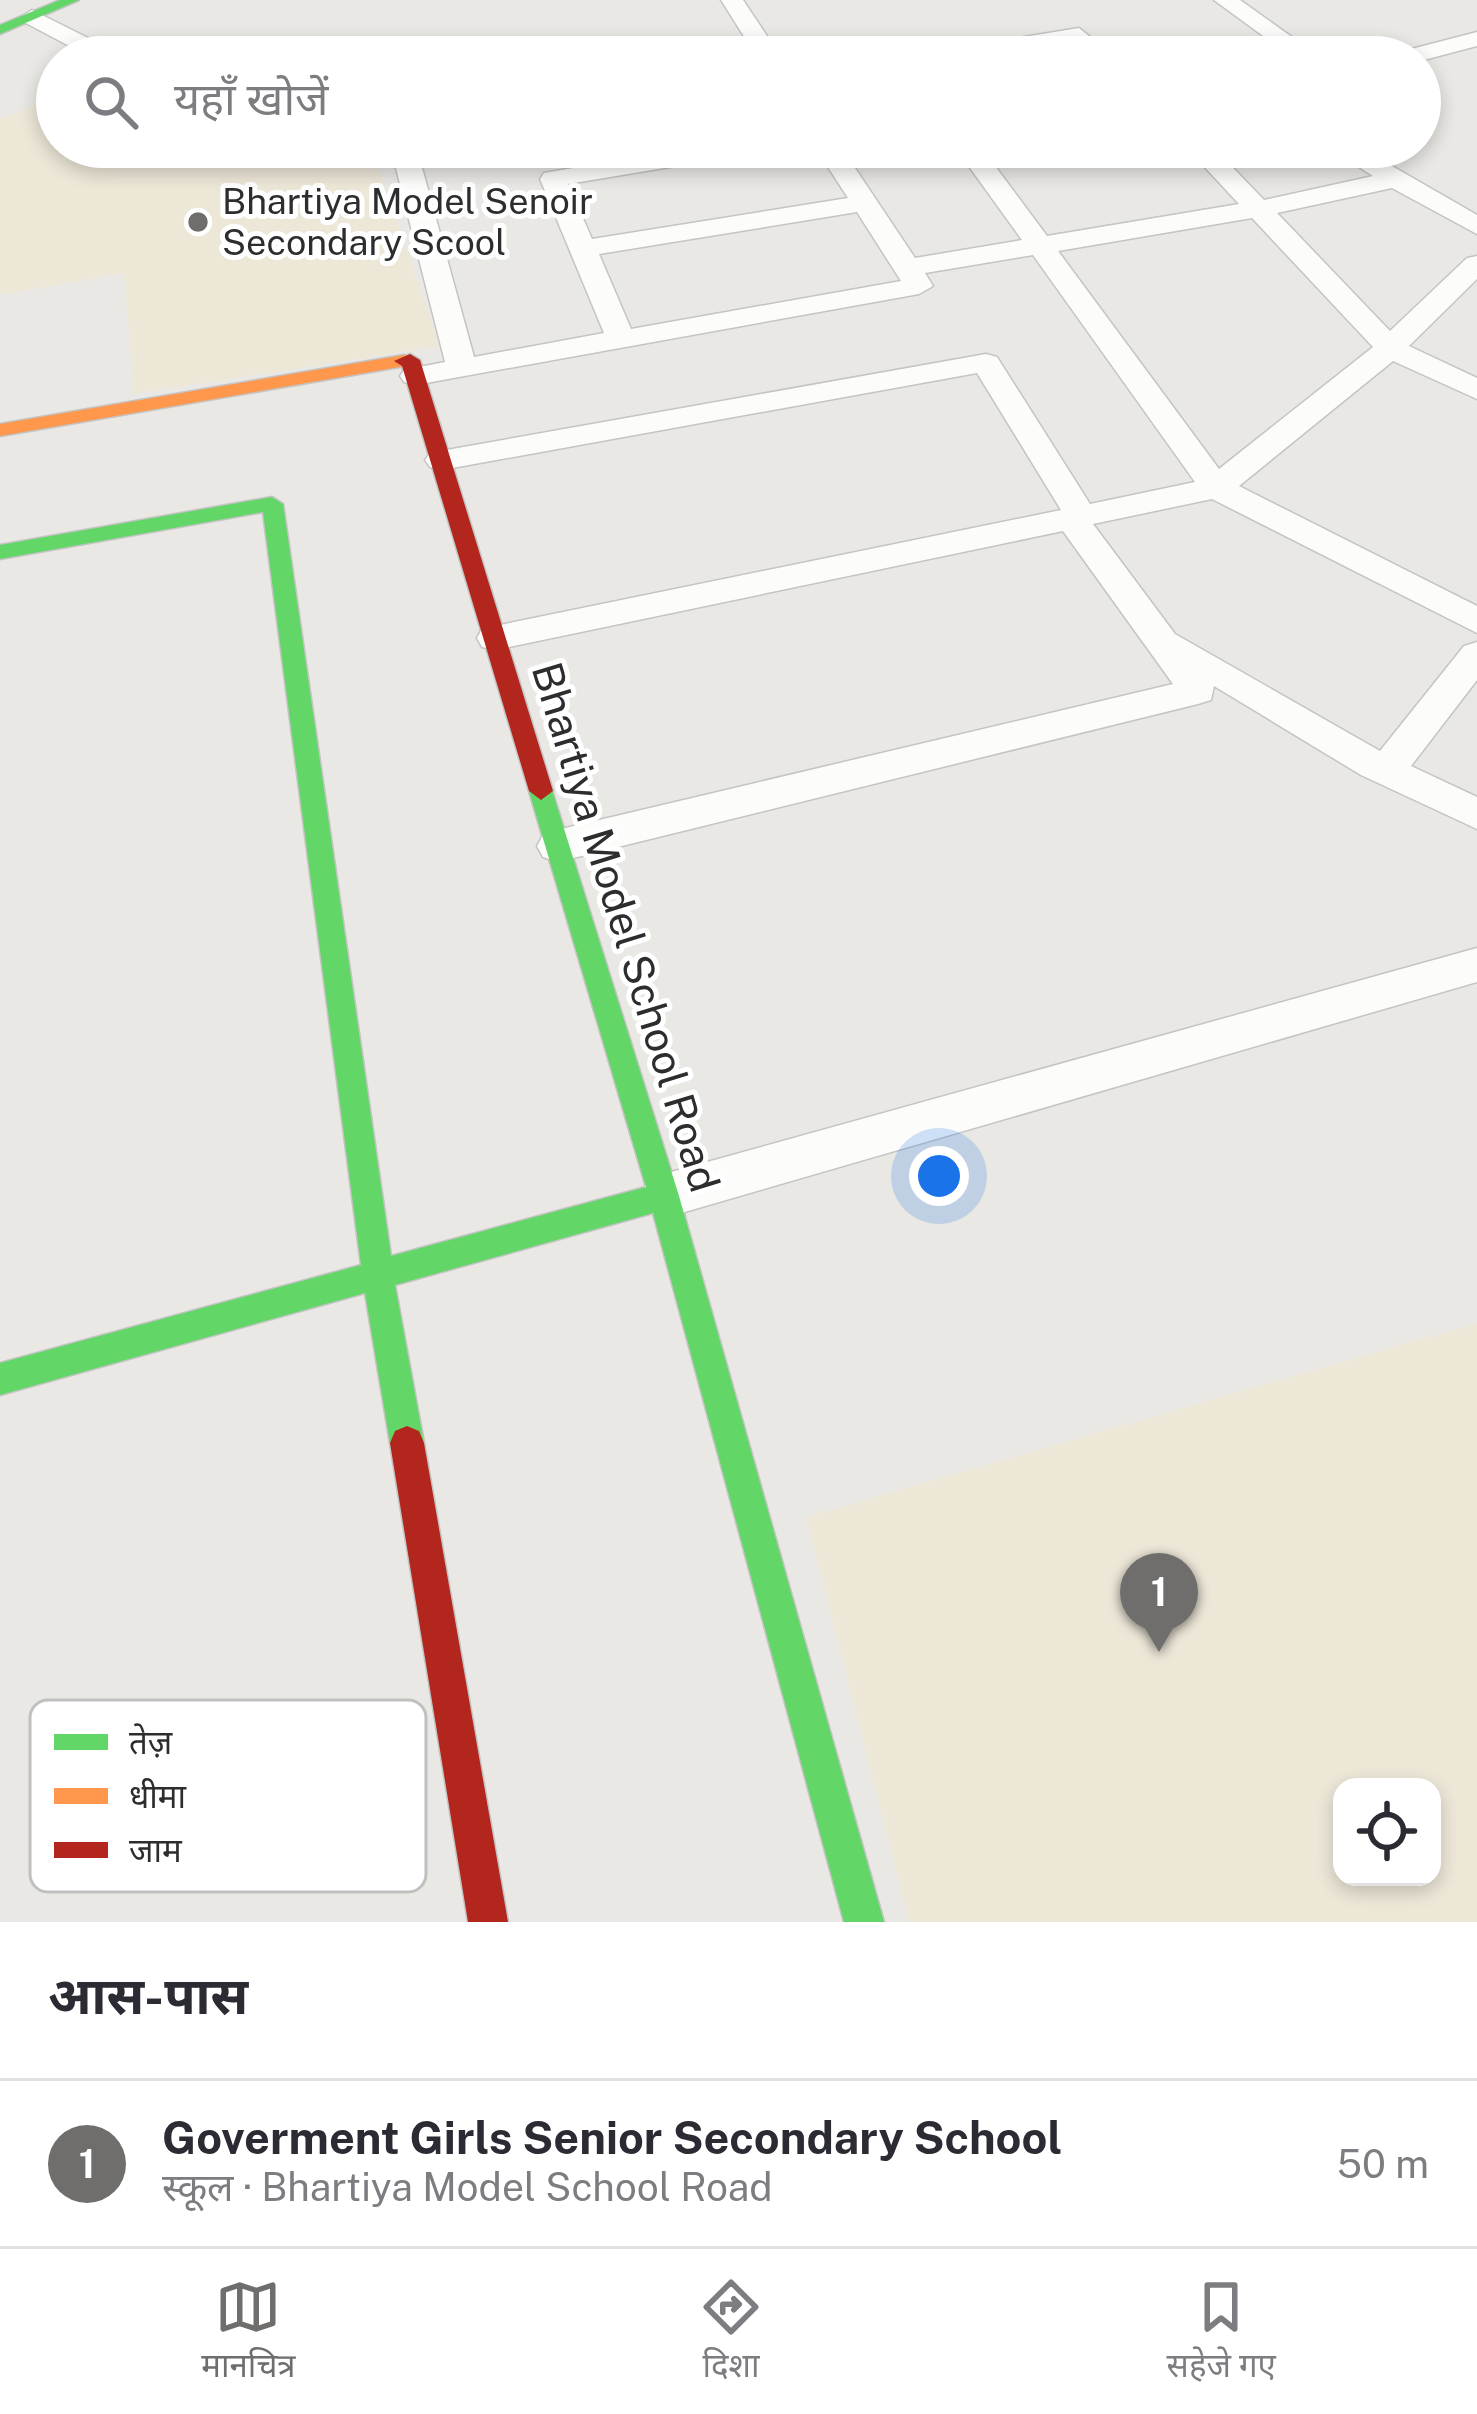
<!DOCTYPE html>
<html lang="hi">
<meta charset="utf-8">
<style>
body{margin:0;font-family:"Public Sans","Noto Sans Devanagari",sans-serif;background:#f2f2f3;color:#2b2b33}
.controls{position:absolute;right:36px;bottom:36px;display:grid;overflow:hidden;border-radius:24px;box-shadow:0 6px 18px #0003}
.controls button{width:108px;height:108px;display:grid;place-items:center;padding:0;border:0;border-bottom:3px solid #e1e1e2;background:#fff;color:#2b2b33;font:60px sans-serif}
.you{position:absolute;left:939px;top:1176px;width:42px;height:42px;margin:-30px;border:9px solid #fff;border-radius:50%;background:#1a73e8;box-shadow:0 0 0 18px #1a73e833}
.badge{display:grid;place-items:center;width:78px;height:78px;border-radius:50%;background:#6f6e6d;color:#fff;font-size:39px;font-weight:700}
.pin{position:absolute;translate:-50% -99px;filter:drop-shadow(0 3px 6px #0008)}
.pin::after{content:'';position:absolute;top:63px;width:42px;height:36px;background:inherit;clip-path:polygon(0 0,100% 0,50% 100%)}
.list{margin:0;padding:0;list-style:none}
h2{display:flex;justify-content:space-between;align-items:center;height:156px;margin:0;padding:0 48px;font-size:51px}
h2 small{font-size:39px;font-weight:400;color:#7c7c81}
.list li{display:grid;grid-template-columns:78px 1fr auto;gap:36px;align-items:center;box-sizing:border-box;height:168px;padding:0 48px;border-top:3px solid #e1e1e2}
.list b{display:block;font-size:45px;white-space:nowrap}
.list p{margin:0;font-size:39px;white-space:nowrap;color:#7c7c81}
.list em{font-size:39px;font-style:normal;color:#7c7c81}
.icon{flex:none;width:66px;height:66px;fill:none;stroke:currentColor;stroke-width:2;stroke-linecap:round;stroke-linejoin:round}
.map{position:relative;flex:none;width:1477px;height:1922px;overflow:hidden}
.search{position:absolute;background:#fff;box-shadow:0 6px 18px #0003;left:36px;right:36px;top:36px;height:132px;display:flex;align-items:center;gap:30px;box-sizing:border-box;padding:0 42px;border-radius:66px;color:#7c7c81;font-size:45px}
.sheet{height:324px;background:#fff}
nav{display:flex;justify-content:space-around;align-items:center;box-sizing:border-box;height:168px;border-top:3px solid #e1e1e2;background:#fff;font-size:33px;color:#7c7c81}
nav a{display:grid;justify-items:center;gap:6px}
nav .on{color:#6f6e6d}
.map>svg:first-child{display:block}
.education{fill:#ede7d8;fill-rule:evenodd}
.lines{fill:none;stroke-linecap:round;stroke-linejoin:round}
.street-casing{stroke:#c4c4c4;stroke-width:3}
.fast-casing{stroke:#c4c4c4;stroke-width:3}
.slow-casing{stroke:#c4c4c4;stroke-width:3}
.jam-casing{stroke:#c4c4c4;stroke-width:3}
.street{fill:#fcfcfb;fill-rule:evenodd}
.fast{fill:#63d668;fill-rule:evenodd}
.slow{fill:#ff974d;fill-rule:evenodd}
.jam{fill:#b3261e;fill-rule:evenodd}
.poi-dot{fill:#6f6e6d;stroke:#fff;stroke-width:4.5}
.labels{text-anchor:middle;stroke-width:10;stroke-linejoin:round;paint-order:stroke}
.far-poi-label{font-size:36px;fill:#2d2d2d;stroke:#fff;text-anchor:start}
.street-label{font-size:42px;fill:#2d2d2d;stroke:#fff}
.key{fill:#fff;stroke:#c0c0c0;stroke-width:3}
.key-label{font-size:33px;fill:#2d2d2d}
</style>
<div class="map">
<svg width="1477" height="1922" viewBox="0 0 1477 1922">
<rect width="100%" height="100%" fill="#eae8e4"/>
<!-- education -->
<path class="education" d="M57,96v51h261l61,23 61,176 -306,48 -10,-121 -124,22v-176z
M1477,1323v599h-568l-103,-405zM1342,1787h90v90h-90z"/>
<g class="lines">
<!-- street casing -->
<g class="street-casing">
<path id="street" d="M721,0h22l38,57h-24z
M1214,0h26l80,57h-28z
M32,10l84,42 4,5h-30l-66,-35 -3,-5z
M1079,28l36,29h-26l-15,-14 -86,14h-55l12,-7z
M1477,32v14l-57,15v-4h-24l4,-5z
M673,50l10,2 4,5h-26z
M353,147h35l33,17 53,193 130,-24 -64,-154 4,-6 153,-26h58l-13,8 -174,29 24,55 256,-41 -33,-51h26l74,111 107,-18 -67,-93h26l66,89 192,-32 -53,-57h27l51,53 109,-24 -45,-29h31l118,68v19l-85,-46 -115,25 113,118 77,-73 10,-2v23l-68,67 68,32v21l-84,-38 -154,125 238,120v27l-265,-134 -119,25 82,110 205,117 84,-105 13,-4v38l-66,86 66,31v32l-116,-54 -147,-89 -3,14 -13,4 -641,158 -14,-5 -6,-11 6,-11 14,-5 616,-146 -110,-153 -568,119 -13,-3 -5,-9 5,-9 13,-3 566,-116 -84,-137 -536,97 -11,-3 -5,-7 5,-7 556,-99 11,3 93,147 105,-22 -162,-227 -108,18 8,13 -14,8 -504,91 -11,-3 -4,-6 4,-6 41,-8 -49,-194zM857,212l44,69 -270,48 -32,-75zM1252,218l121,129 -154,122 -161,-218z
M1477,948v34l-813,236 -17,-7 -6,-15 6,-15 17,-7z"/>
</g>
<!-- fast casing -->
<g class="fast-casing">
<path id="fast" d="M60,0h19l-79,34v-9z
M272,497l11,7 108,752 255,-69 -117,-396 3,-7h18l129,412 205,726h-40l-191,-709 -258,72 29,158 -5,12 -12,5 -12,-5 -5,-12 -25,-150 -365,102v-32l361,-98 -98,-753 -263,47v-14z"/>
</g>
<!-- slow casing -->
<g class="slow-casing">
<path id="slow" d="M404,355l7,2v8l-411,71v-12z"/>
</g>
<!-- jam casing -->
<g class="jam-casing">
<path id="jam" d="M410,354l10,6 133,431 -12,9 -12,-9 -127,-425 -8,-5z
M407,1426l12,5 5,12 84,479h-40l-78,-479 5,-12z"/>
</g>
<!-- street -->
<use href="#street" class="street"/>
<!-- fast -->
<use href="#fast" class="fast"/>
<!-- slow -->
<use href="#slow" class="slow"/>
<!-- jam -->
<use href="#jam" class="jam"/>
</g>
<!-- markers -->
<circle class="poi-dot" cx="198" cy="222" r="12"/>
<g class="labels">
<!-- far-poi labels -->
<g class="far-poi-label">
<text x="222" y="214">Bhartiya Model Senoir<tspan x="222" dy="41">Secondary Scool</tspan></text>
</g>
<!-- street labels -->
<g class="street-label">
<text transform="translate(626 927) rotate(73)" y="15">Bhartiya Model School Road</text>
</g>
</g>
<!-- legend -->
<rect x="30" y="1700" width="396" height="192" rx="18" class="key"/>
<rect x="54" y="1734" width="54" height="16" fill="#63d668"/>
<rect x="54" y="1788" width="54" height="16" fill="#ff974d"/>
<rect x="54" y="1842" width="54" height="16" fill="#b3261e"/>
<g class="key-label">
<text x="129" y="1754">तेज़</text>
<text x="129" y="1808">धीमा</text>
<text x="129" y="1862">जाम</text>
</g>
</svg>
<div class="controls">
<button><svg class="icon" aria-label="locate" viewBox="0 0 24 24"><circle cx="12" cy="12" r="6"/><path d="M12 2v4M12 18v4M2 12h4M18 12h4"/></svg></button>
</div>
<div class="you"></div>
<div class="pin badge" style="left:1159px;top:1652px">1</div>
<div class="search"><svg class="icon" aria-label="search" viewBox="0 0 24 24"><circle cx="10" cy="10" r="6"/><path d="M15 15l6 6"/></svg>यहाँ खोजें</div>
</div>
<section class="sheet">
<h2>आस-पास<small></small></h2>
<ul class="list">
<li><span class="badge">1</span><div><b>Goverment Girls Senior Secondary School</b><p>स्कूल · Bhartiya Model School Road</p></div><em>50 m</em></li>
</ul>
</section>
<nav>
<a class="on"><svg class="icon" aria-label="map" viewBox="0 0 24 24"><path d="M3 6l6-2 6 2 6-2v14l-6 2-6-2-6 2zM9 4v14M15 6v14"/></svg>मानचित्र</a>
<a><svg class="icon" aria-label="directions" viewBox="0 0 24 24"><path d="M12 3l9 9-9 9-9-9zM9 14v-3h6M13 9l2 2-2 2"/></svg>दिशा</a>
<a><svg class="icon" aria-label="saved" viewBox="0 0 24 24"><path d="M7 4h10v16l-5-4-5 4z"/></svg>सहेजे गए</a>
</nav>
